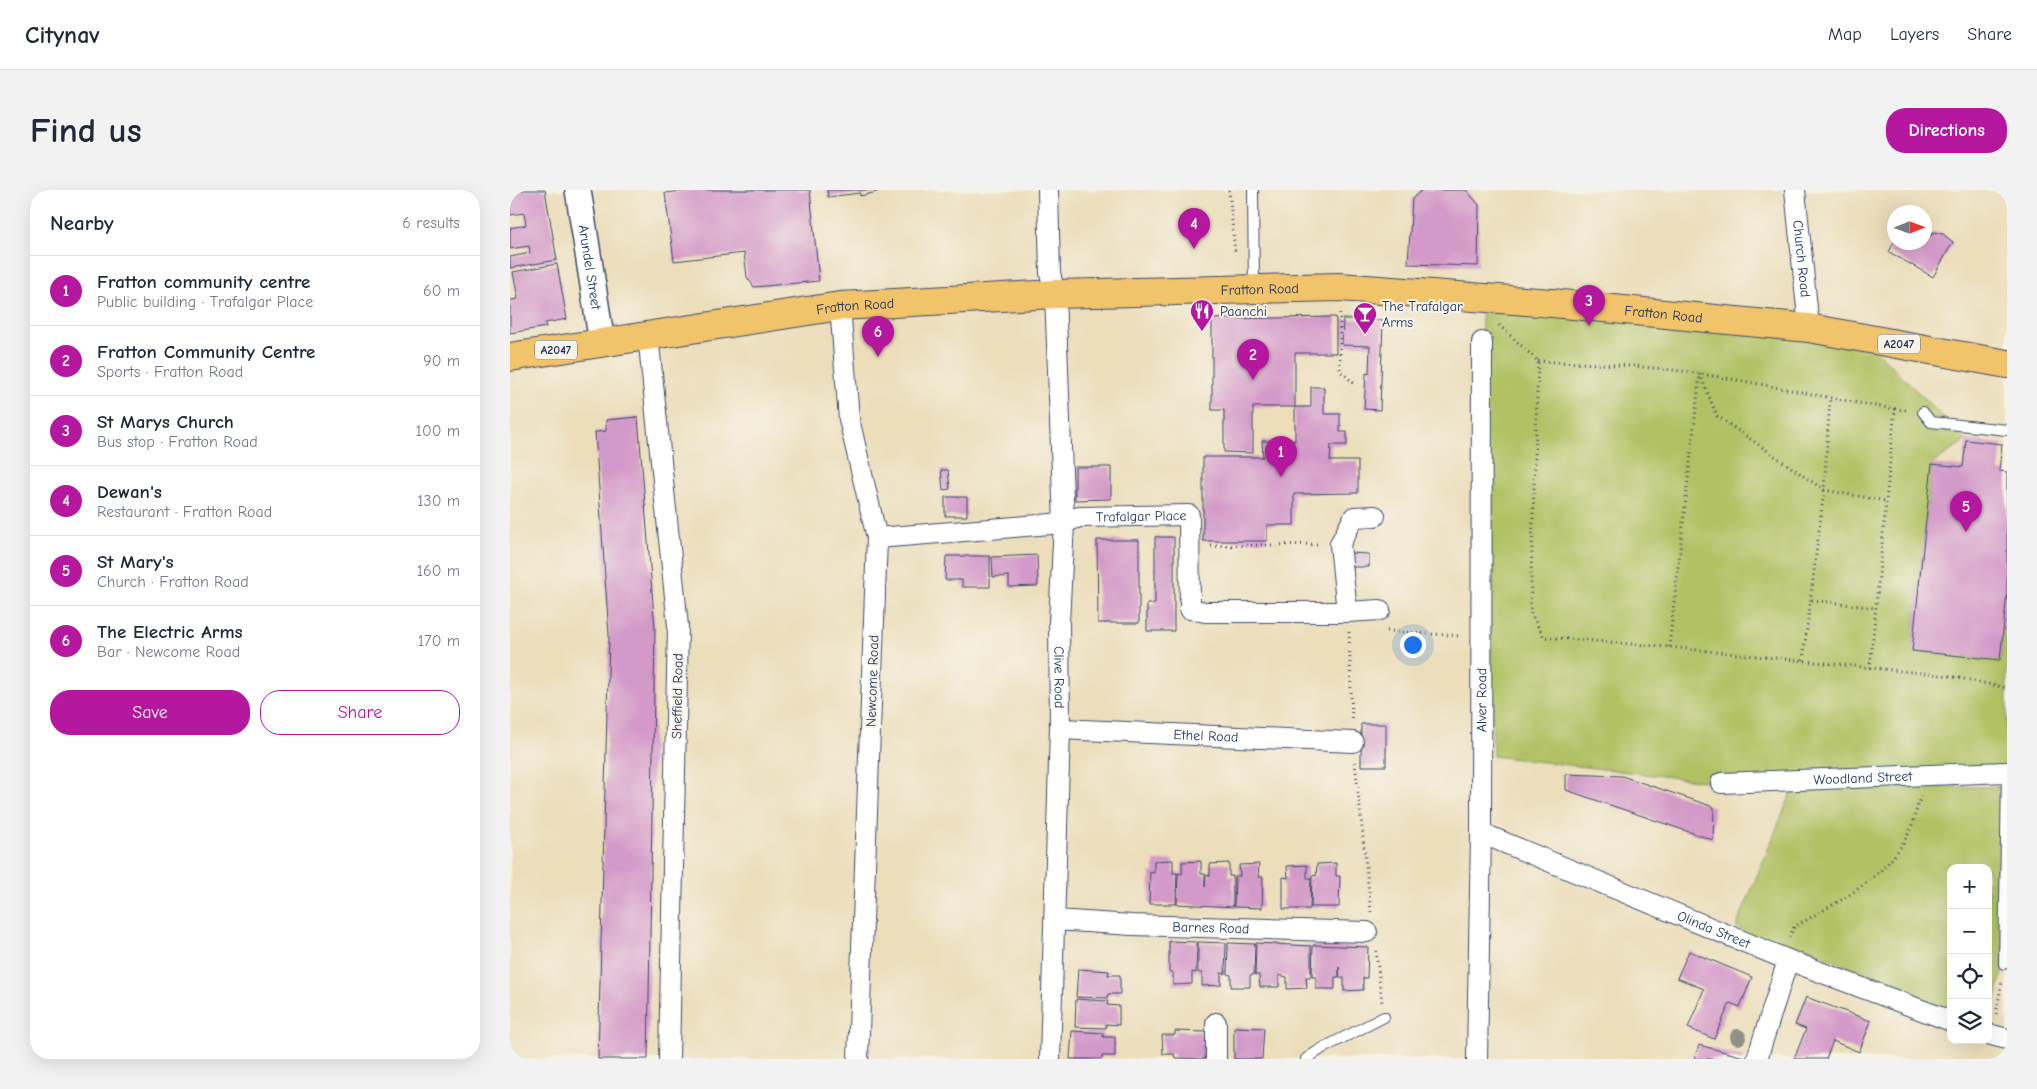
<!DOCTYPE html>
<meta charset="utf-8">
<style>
body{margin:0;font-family:"Comic Neue",sans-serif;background:#f2f2f3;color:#1f2937}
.controls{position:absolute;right:15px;bottom:15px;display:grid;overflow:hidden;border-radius:10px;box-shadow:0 5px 20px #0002}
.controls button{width:45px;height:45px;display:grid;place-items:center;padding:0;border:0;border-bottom:1px solid #e0e1e3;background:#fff;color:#1f2937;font:25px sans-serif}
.compass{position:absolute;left:1377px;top:15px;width:45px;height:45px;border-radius:50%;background:#fff;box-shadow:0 5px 20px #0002;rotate:89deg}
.you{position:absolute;left:902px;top:454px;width:18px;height:18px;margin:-12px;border:4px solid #fff;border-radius:50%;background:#1a73e8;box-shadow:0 0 0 8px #1a73e833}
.badge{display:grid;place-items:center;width:32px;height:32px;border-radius:50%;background:#b5179e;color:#fff;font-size:16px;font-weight:700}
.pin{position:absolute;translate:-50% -41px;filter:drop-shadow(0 1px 2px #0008)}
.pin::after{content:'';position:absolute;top:26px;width:18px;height:15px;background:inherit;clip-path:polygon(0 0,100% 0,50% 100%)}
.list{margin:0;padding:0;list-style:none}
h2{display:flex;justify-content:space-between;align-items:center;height:65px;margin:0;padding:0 20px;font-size:21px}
h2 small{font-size:16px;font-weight:400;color:#747a83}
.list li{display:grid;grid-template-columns:32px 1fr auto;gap:15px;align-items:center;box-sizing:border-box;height:70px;padding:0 20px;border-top:1px solid #e0e1e3}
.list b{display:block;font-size:19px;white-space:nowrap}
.list p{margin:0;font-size:16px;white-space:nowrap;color:#747a83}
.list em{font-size:16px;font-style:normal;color:#747a83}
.actions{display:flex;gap:10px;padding:15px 20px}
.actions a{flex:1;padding:11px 0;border:1px solid #b5179e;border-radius:20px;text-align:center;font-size:18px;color:#b5179e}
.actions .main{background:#b5179e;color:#fff}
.icon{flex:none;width:28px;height:28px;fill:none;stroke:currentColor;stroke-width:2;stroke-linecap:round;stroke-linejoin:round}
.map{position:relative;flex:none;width:1497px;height:869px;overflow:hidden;border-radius:20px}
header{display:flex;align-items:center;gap:30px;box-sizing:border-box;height:70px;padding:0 25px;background:#fff;border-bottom:1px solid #e0e1e3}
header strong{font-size:24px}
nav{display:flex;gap:28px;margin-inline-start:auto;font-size:18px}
.intro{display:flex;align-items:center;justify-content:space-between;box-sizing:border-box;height:120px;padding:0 30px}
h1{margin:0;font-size:35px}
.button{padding:12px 22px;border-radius:20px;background:#b5179e;color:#fff;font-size:18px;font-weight:700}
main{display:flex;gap:30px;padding:0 30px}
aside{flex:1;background:#fff;border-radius:20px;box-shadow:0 5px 20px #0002}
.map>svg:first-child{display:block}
.green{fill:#b1c164;stroke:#667861}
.building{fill:#d399c8}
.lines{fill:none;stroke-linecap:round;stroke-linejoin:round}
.service-casing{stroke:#3a496c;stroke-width:12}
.minor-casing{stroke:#3a496c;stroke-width:22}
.tertiary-casing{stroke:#3a496c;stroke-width:28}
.primary-casing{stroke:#3a496c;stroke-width:30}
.path{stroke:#3a496c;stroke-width:3;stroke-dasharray:1 4;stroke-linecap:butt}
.service{stroke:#fff;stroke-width:10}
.minor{stroke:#fff;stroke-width:20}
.tertiary{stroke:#fff;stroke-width:25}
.primary{stroke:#f1c36a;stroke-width:28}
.tree{fill:#8d9289}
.labels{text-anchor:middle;stroke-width:4;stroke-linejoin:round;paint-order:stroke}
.shield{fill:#f7f3e8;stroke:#5d6a87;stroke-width:1}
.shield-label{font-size:12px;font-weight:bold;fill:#1b2f5e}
.street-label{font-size:14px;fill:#1b2f5e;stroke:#f7f3e8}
.poi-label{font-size:14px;fill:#1b2f5e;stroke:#f7f3e8;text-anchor:start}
</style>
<header>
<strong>Citynav</strong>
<nav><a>Map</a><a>Layers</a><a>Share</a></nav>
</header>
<div class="intro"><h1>Find us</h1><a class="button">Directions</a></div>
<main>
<aside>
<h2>Nearby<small>6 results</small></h2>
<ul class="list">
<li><span class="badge">1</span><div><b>Fratton community centre</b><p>Public building · Trafalgar Place</p></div><em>60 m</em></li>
<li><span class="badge">2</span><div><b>Fratton Community Centre</b><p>Sports · Fratton Road</p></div><em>90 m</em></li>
<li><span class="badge">3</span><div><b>St Marys Church</b><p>Bus stop · Fratton Road</p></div><em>100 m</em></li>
<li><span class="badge">4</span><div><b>Dewan's</b><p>Restaurant · Fratton Road</p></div><em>130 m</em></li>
<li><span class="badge">5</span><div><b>St Mary's</b><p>Church · Fratton Road</p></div><em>160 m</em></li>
<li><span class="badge">6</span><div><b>The Electric Arms</b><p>Bar · Newcome Road</p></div><em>170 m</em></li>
</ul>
<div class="actions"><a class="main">Save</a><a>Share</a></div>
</aside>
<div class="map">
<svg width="1497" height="869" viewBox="0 0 1497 869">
<rect width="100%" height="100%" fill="#f7f3e8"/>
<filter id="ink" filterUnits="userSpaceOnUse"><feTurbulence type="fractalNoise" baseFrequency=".02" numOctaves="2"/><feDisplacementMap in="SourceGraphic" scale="10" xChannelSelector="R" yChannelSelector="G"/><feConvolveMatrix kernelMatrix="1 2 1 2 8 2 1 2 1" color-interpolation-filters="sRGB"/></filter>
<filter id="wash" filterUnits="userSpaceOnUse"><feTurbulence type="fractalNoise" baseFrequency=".0096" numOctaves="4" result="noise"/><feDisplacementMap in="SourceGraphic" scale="20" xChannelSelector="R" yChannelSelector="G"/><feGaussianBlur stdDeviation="1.12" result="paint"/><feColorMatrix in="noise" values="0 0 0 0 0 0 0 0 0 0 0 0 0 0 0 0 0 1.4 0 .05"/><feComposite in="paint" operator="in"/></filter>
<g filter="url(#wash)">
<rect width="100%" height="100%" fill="#ecdebb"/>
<!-- green -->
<path class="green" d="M971,109l383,39 102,102 -34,24 -20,187 88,9 7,-67v179l-286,11 -228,-27z
M1284,596l213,1 -3,177 -16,68v-164h-37v148l-145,-69 -26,10 -44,-30z"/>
<g id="blocks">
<!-- building -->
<path class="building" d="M0,0h35l12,70 -47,8v-11l20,-4 -1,-7 -19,3v-21l16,-3 -2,-12 -14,2z
M184,0h116l9,91 -65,6 -7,-10 -3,-24 -70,8 -9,-68z
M317,0h50v2l-17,4v-3l-32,4z
M912,0h44l13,15 -1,61 -70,-2 4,-65z
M1414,42l7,4 2,-4 10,2 10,8 -20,35 -44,-25 5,-10h30z
M47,74l10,55 -22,4 1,4 -36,6v-33l8,-1 -5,-27z
M826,127v36h-41v54h-42v46l-29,-1v-42h-12v-91z
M833,129l40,1 -3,90 -16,-1 2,-36 3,1 1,-28 -28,-1z
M801,197h13v27h16v18h7v13h-16l-1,16h28v32l-64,1v31h-27v16h-64v-84h60l-1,-16h33v-34h16z
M128,227l17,212 -7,430h-50l11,-424 -14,-203 11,-1v-11z
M1456,250l36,4 -3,27 8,1v121l-7,67 -88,-9 20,-187 31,3z
M565,277h36v32l-36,1z
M431,280h7l2,19 -7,1z
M435,307h22v19h-22z
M645,347h19v94h-27v-27h8z
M587,350h42v83h-41z
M841,363l18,1v13h-19z
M527,365l1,31 -29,1v-11l-16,1 -1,-20z
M436,366h44v31h-28v-7h-17z
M851,534h25v42h-25z
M1056,584l56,2 92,31 -1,33 -147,-50z
M663,670v13h4l-1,31h-27l1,-32 4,1v-12z
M691,671v13h4v13l1,-12 4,1v-12l19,-1v13h4v31l-56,-3 1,-31 4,1v-12z
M826,673v13h4l-1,31h-28l1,-32 4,1 1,-12z
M749,674l-1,13h5l-1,31 -28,-1 1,-31h5l-1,-11z
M797,675v13h4l-1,31h-27v-32l5,1 -1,-12z
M659,751l28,1 -1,31 -4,-1v12l-19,1v-13h-4z
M688,752l28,1 -1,31 -4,-1v12l-19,1v-13h-4z
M718,753l27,1 -1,31h-4v12h-19v-12l-4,-1z
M746,753l55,3v31h-5l1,11 -20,1v-12l-8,-2v12h-19l-1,-12h-4z
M803,755l55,2 -1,31h-4v12l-19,1v-13h-4l-1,-11v10h-4v12h-19v-12h-4z
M1179,761l63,26 -12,30 -10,-4 -16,36 -26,-11 16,-39 -27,-11z
M568,779l31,2 -1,4h12v19h-12l-1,4 -31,-1z
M1296,807l65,24 -12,31 -26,-11 -7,18h-32l12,-30 -11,-4z
M566,809l32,2 -1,4 12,1v19l-13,-1v4l-31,-1z
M724,837l30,1 -2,31h-28z
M562,841l31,2v4h12v19h-13v3h-32z
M665,841l31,1 -1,27 -30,-1 -1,-4h-11l-1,-19h13z
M1189,855l45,12 -1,2h-49z"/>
</g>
</g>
<g filter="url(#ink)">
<use href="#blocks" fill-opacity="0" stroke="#3a496c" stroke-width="1"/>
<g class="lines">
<!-- service casing -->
<g class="service-casing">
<path id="service" d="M743,0l1,99
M1413,222l8,10 76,8
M1494,774l3,-192
M796,869l15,-10 63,-32"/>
</g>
<!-- minor casing -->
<g class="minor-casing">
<g id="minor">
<path id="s1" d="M538,0l2,83 5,21 9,229 -5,100 1,106 -10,330"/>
<path id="s2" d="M1285,0l14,138"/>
<path d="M330,116l9,113 28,119 -19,521"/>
<path d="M138,145l30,291 -9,433"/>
<path id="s3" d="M367,348l187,-15 15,-6 110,-2 1,94 15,3h142l-7,-68 14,-27 21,-1"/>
<path d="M837,422l33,-2"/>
<path id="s4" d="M550,539l293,13"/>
<path id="s5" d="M1211,593l286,-11"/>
<path id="s6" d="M971,643l307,127 163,61"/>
<path id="s7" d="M545,730l77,5 235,7"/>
<path d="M706,833v36"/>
<path d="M1478,844l19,5"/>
<path id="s8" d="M967,869l4,-226 1,-491"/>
<path d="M1247,869l31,-99"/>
</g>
</g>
<!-- tertiary casing -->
<g class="tertiary-casing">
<g id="tertiary">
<path id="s9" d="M68,0l24,153"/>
</g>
</g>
<!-- primary casing -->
<g class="primary-casing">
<g id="primary">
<path id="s10" d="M0,167l330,-51 215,-12 285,-7 212,16 257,25 198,36"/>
</g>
</g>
<!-- path -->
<path class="path" d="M719,0l6,62
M830,123v58l16,14
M989,135l39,36 -8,251 14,25 125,10 281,29 57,12
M1028,171c54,3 109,4 163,13 65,10 129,25 194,35
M701,356l109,-2
M1302,410l64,8
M877,441l74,5
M839,442l3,89
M1159,457l31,-273 17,42 107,74 62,11
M1293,470l21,-170 6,-91
M1360,478l25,-259 12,1
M845,572l16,150
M1279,747l5,-10c41,-24 90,-46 113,-91 7,-12 9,-28 14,-40
M866,761l6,51
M1486,824l6,-33"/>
<!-- service -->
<use href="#service" class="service"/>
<!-- minor -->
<use href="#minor" class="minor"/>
<!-- tertiary -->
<use href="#tertiary" class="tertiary"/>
<!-- primary -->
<use href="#primary" class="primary"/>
</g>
<!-- trees -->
<circle class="tree" cx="1228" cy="847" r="8"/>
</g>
<!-- icons -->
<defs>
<g id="restaurant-pin" transform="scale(1.25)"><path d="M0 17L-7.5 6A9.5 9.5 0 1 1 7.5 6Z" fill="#b5179e" stroke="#f7f3e8"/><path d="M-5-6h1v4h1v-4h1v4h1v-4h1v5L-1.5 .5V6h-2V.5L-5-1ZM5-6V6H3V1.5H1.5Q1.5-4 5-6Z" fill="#fff"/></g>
<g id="bar-pin" transform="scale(1.25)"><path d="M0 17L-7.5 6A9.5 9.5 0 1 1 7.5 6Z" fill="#b5179e" stroke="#f7f3e8"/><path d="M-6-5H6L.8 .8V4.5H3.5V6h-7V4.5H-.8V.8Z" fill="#fff"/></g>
</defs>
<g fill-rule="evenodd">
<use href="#restaurant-pin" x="692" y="121"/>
<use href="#bar-pin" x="855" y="124"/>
</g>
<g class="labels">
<!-- shield labels -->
<g class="shield">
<rect x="1368" y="144.5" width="42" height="19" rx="4"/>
<rect x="25" y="150.5" width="42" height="19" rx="4"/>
</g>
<g class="shield-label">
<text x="1389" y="158">A2047</text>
<text x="46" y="164">A2047</text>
</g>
<!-- street labels -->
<g class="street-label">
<text dy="5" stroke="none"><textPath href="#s2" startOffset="69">Church Road</textPath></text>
<text dy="5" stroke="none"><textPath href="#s9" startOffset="78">Arundel Street</textPath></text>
<text dy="5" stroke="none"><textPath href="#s10" startOffset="754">Fratton Road</textPath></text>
<text dy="5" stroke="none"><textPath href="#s10" startOffset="349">Fratton Road</textPath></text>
<text dy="5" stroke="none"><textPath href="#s10" startOffset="1159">Fratton Road</textPath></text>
<text dy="5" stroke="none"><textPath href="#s3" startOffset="266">Trafalgar Place</textPath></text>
<text dy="5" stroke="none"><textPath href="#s1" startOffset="488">Clive Road</textPath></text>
<text transform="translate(362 491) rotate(-88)" y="5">Newcome Road</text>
<text transform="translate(167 506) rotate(-89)" y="5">Sheffield Road</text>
<text dy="5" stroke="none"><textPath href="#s8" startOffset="359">Alver Road</textPath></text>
<text dy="5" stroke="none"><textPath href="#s4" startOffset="146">Ethel Road</textPath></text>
<text dy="5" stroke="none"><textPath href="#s5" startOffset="142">Woodland Street</textPath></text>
<text dy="5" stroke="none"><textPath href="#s7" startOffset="156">Barnes Road</textPath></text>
<text dy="5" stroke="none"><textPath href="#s6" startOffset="252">Olinda Street</textPath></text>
</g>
<!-- poi labels -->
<g class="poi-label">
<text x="872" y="121">The Trafalgar<tspan x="872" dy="16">Arms</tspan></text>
<text x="710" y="126">Paanchi</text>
</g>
</g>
</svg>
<div class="controls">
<button>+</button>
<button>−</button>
<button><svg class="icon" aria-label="locate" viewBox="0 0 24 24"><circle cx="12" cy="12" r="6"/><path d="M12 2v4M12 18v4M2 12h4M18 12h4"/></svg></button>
<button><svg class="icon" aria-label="layers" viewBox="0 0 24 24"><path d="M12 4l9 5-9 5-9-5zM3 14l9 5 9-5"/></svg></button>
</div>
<svg class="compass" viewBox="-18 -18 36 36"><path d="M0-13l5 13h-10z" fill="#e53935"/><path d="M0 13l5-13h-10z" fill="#747a83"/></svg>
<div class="you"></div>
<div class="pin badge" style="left:771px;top:287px">1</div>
<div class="pin badge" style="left:743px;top:190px">2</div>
<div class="pin badge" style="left:1079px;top:136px">3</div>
<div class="pin badge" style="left:684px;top:59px">4</div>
<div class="pin badge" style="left:1456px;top:342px">5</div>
<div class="pin badge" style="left:368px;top:167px">6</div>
</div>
</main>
